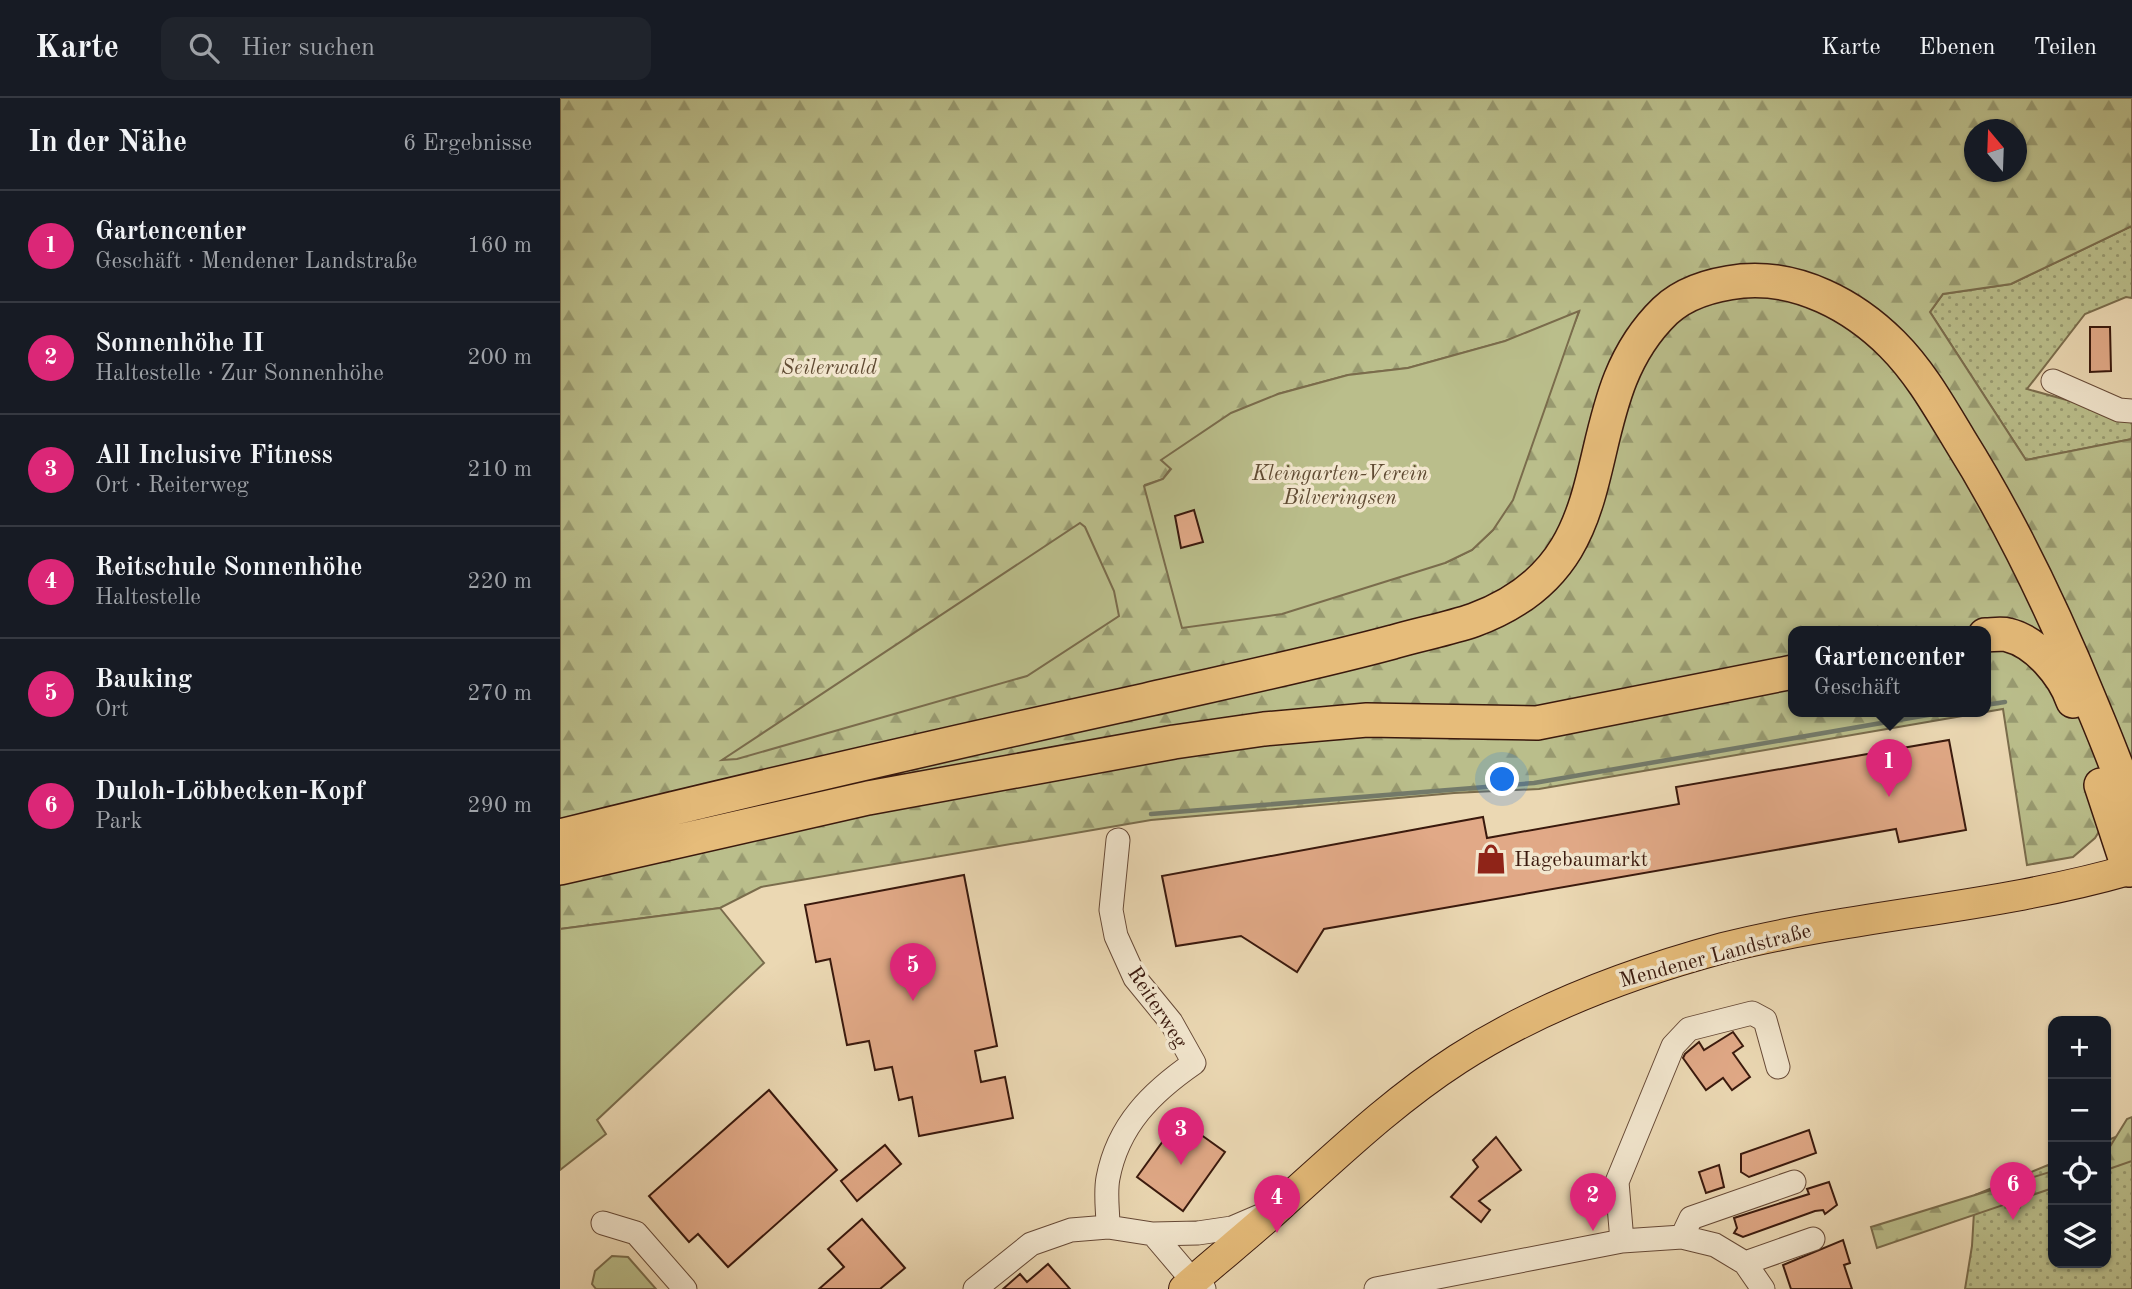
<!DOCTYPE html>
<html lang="de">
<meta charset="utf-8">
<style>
body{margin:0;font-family:"Old Standard TT",serif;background:#20242c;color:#f1f3f6}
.controls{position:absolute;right:21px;bottom:21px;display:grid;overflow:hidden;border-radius:14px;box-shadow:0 2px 5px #0004}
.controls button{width:63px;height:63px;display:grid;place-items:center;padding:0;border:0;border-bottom:2px solid #363941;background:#171b24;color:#f1f3f6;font:35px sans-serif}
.compass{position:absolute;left:1404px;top:21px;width:63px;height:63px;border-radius:50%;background:#171b24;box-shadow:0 2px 5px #0004;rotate:341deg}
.you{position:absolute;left:943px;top:682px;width:24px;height:24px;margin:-18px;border:5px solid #fff;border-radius:50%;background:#1a73e8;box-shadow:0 0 0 10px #1a73e833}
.badge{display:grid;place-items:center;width:46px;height:46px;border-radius:50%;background:#db2777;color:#fff;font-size:23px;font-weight:700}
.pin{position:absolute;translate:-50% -58px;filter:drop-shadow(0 2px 4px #0008)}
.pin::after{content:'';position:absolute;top:37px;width:24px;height:21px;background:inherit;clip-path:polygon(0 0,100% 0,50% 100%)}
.popup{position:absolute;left:1228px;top:528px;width:203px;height:91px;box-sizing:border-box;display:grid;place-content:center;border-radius:14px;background:#171b24;filter:drop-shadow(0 2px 5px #0005);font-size:23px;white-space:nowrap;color:#9ea1a6}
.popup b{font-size:26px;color:#f1f3f6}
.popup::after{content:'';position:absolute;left:50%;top:100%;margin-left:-14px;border:14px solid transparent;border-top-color:#171b24}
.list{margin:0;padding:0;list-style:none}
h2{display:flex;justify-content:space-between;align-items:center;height:91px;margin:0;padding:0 28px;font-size:30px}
h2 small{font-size:23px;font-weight:400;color:#9ea1a6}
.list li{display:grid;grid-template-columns:46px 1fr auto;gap:21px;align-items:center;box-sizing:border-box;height:112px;padding:0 28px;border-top:2px solid #363941}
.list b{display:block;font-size:26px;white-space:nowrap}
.list p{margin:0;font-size:23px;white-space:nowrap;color:#9ea1a6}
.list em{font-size:23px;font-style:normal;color:#9ea1a6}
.icon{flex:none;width:38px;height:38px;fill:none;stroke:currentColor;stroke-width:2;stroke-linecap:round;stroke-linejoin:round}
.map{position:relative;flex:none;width:1572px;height:1191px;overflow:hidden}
header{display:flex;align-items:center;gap:42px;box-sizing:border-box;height:98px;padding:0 35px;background:#171b24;border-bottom:2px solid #363941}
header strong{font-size:33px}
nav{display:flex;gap:38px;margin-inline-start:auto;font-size:24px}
.search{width:490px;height:63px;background:#20242c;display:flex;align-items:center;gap:18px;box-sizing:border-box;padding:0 24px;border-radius:14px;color:#9ea1a6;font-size:26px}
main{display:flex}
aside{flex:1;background:#171b24}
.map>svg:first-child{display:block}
.grass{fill:url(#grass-dots);stroke:#7a6c4c;stroke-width:2}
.forest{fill:url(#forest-firs);stroke:#7a6c4c;stroke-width:2;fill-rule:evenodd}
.garden{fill:#babe8b;stroke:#7a6c4c;stroke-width:2}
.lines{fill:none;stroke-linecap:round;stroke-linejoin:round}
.stream{stroke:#737a6a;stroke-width:4.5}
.building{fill:#e1a987;stroke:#3a190d;stroke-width:2}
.minor-casing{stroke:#664936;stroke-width:25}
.major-casing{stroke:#3a190d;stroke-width:32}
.highway-casing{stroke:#3a190d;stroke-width:36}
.minor{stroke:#f2e6ce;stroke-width:23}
.major{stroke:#e6bc7a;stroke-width:30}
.highway{stroke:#e6bc7a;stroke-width:33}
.labels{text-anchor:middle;stroke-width:7;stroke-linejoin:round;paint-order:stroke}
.park-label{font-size:21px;font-style:italic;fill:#604b33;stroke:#f2e6ce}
.poi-label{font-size:21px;fill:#3a190d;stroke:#f2e6ce;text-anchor:start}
.street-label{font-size:21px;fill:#3a190d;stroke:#f2e6ce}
</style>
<header>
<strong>Karte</strong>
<div class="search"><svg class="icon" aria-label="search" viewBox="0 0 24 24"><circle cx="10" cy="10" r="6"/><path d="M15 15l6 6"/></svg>Hier suchen</div>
<nav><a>Karte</a><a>Ebenen</a><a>Teilen</a></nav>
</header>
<main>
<aside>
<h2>In der Nähe<small>6 Ergebnisse</small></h2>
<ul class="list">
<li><span class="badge">1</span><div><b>Gartencenter</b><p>Geschäft · Mendener Landstraße</p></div><em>160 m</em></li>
<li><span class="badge">2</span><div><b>Sonnenhöhe II</b><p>Haltestelle · Zur Sonnenhöhe</p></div><em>200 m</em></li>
<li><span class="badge">3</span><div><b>All Inclusive Fitness</b><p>Ort · Reiterweg</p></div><em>210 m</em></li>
<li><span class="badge">4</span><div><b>Reitschule Sonnenhöhe</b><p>Haltestelle</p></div><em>220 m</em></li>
<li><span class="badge">5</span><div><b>Bauking</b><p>Ort</p></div><em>270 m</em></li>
<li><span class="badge">6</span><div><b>Duloh-Löbbecken-Kopf</b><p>Park</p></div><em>290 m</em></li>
</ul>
</aside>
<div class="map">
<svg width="1572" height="1191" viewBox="0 0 1572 1191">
<defs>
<pattern id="grass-dots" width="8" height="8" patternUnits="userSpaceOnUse" patternTransform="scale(1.75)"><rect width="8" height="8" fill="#babe8b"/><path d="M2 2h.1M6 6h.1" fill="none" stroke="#989a70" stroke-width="1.8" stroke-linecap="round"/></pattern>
<pattern id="forest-firs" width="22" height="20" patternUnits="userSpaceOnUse" patternTransform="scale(1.75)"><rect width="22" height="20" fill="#babe8b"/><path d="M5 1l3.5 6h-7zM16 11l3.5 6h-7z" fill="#989a70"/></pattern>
</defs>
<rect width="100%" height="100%" fill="#ebd8b3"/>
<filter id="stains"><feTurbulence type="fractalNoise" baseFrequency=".00286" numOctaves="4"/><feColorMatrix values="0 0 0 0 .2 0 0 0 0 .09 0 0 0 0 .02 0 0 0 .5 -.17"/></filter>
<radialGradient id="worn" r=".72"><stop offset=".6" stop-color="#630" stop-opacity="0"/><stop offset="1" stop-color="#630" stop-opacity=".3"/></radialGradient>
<!-- grass -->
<path class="grass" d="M1572,128v72l-6,-1 -41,17 -58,75 105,29v21l-106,21 -96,-148 13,-18 68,-10z
M1572,1032v159h-167l7,-43 3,-51 78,-32v100h53v-122z"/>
<!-- forest -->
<path class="forest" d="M0,0h1572v128l-121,58 -68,10 -13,18 96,148 106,-21v339l-37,60 -22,19 -46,8 -24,-156 -464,80 -85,4 -303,27 -390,67 -41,21 -160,21zM1414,32h42v42h-42zM1019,214l-86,218 -21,20 -27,13 -288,-32 -12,-46 18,-6 8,-11 107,-74 70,-19 60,-7 98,-27zM1233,533h192v80h-192z
M1572,1019v44l-26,9v-17l21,-34z
M1493,1073v17l-176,60 -6,-21z"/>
<!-- garden -->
<path class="garden" d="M1019,213l-66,189 -20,30 -21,20 -27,13 -163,51 -100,14 -38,-142 19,-7 8,-10 -10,-9 70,-47 47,-19 70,-19 60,-7 97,-27z
M520,425l5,4 29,64 5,25 -92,60 -290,83 -15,1z
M160,810l44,55 -167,157 9,14 -46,36v-241z
M52,1158l16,1 28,32h-60l-4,-5 3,-13z"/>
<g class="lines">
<!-- stream -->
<path class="stream" d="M1425,607l20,-3
M591,716l383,-31 417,-72"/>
</g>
<!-- building -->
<path class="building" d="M1530,229h20l1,44 -21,1z
M634,412l9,32 -22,6 -6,-32z
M1389,642l17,90 -67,12 -3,-13 -572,100 -27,43 -56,-36 -65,10 -14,-70 321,-59 4,21 192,-34 -3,-17z
M404,777l33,171 -22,5 6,31 24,-5 8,41 -94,18 -7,-39 -13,3 -7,-33 -17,3 -6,-29 -22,4 -17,-86 -14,3 -11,-57z
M1173,934l10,14 -10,7 17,24 -18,13 -9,-12 -17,12 -23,-32 2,-4 14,-12 5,8z
M209,992l68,80 -109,97 -30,-33 -9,8 -40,-46z
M619,1021l46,33 -42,59 -46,-34z
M1249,1032l7,23 -67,24 -8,-5v-18z
M936,1039l25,33 -42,31 11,9 -9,12 -30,-25 27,-30 -5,-7z
M325,1047l16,19 -44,37 -16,-20z
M1159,1067l5,22 -18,6 -7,-21z
M1269,1084l8,23 -12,9 -2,-4 -8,1 -72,26 -9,-4 3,-5 -3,-10 75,-24 -2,-5z
M302,1121l43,49 -25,21h-61l25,-22 -16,-18z
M1283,1142l7,23 -6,2 8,24h-61l-8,-24z
M488,1166l22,25h-67l17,-15 7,8z"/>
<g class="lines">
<!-- minor casing -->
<g class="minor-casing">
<path id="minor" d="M1493,283l66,29 13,1
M43,1125l33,10 49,56
M548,1129c0,-16 -3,-34 0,-49 10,-53 44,-86 86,-115l-23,-41 -36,-44 -19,-42 -5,-26 7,-70
M593,1136l40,47 11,8
M1122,1139l9,-19 103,-36
M1062,1143l-5,-59 56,-136 16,-17 63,-16 13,7 13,47
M1185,1165l68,-24
M415,1191l56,-45 40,-14 37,-3 45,7 45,-1 34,-5 28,-12
M816,1191l246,-48 60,-4 33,8 30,18 18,26"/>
</g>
<!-- major casing -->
<g class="major-casing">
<path id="major" d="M624,1191c32,-29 66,-55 97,-84 57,-51 112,-104 177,-146 81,-52 172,-86 265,-111 135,-34 276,-40 409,-79"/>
</g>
<!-- highway casing -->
<g class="highway-casing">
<path id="highway" d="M1425,537c7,0 16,-2 23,0 29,7 56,40 65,66
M1541,687l28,85
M0,738c195,-48 390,-93 586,-136 83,-19 165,-36 247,-58 27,-8 55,-13 81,-22 163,-60 90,-211 191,-309 20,-19 50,-27 77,-30 56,-5 111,24 150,63 28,28 47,62 67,95 52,83 95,173 132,264 15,36 30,71 41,108
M0,770l308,-70 306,-56 90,-13 103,-9 170,3 256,-51"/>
</g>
<!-- minor -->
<use href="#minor" class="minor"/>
<!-- major -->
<use href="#major" class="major"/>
<!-- highway -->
<use href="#highway" class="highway"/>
</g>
<!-- icons -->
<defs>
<g id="shop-bare" transform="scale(2.415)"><path d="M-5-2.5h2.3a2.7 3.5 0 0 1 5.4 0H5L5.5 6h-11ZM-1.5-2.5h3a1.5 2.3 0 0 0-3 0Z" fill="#8f2418" stroke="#f2e6ce" stroke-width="2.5" paint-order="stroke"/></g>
</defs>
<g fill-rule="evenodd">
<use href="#shop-bare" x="931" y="761"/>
</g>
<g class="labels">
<!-- park labels -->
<g class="park-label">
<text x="269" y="276">Seilerwald</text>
<text x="780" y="382">Kleingarten-Verein<tspan x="780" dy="24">Bilveringsen</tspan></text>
</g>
<!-- poi labels -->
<g class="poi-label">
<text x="954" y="768">Hagebaumarkt</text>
</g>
<!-- street labels -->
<g class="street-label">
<text transform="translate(1155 857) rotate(-15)" y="7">Mendener Landstraße</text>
<text transform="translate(598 909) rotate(57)" y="7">Reiterweg</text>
</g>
</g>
<rect width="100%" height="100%" filter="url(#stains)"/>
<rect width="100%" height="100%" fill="url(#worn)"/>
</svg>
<div class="controls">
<button>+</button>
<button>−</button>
<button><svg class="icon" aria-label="locate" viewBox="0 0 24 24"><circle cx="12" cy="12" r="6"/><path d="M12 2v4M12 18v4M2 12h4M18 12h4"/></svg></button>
<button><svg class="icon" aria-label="layers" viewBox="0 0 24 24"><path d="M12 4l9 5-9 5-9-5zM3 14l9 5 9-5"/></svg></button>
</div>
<svg class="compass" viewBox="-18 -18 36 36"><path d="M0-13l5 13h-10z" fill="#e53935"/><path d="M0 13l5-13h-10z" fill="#9ea1a6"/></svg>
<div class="you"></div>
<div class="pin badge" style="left:1329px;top:699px">1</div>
<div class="popup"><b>Gartencenter</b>Geschäft</div>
<div class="pin badge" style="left:1033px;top:1133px">2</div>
<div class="pin badge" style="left:621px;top:1067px">3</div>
<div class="pin badge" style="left:717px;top:1135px">4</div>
<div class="pin badge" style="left:353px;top:903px">5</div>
<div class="pin badge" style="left:1453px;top:1122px">6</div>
</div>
</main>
